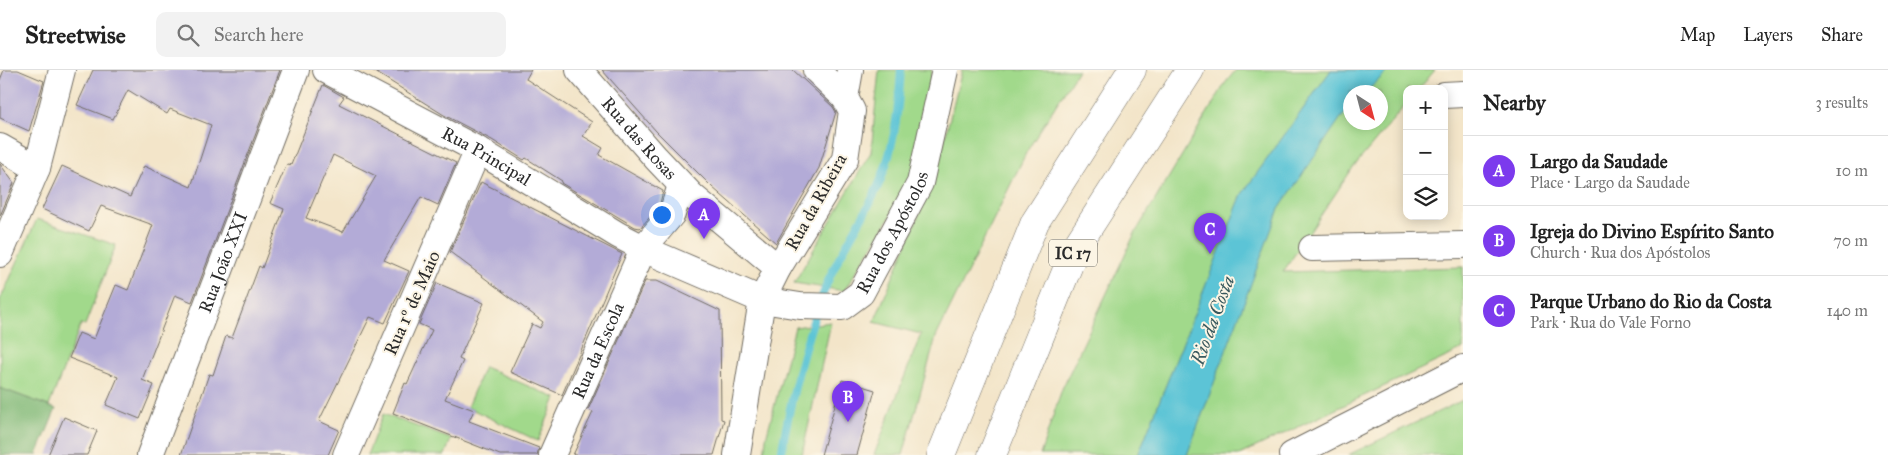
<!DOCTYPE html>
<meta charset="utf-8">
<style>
body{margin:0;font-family:"IM FELL Great Primer",serif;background:#f2f2f2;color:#222}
.controls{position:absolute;right:15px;top:15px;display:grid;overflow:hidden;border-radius:10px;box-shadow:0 2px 12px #0003}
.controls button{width:45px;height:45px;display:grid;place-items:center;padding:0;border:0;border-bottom:1px solid #e0e0e0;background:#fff;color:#222;font:25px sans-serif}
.compass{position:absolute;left:1343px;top:15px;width:45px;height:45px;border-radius:50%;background:#fff;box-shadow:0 2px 12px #0003;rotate:144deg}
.you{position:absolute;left:661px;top:144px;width:18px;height:18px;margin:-12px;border:4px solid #fff;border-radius:50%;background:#1a73e8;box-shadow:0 0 0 8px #1a73e833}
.badge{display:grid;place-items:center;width:32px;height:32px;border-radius:50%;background:#7c3aed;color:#fff;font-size:16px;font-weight:700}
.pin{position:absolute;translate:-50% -41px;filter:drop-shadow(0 1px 2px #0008)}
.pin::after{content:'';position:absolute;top:26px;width:18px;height:15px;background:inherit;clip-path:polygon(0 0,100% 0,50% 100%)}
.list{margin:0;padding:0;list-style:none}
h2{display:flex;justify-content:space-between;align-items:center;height:65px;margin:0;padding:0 20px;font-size:21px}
h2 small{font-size:16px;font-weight:400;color:#767676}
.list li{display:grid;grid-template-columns:32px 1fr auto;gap:15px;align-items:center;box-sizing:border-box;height:70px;padding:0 20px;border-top:1px solid #e0e0e0}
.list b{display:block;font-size:19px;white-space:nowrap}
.list p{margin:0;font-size:16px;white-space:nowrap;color:#767676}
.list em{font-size:16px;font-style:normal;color:#767676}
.icon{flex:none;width:28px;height:28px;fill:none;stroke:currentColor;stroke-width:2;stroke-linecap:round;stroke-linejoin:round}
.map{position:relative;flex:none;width:1463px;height:385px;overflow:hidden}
header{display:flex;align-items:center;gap:30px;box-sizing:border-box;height:70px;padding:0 25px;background:#fff;border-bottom:1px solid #e0e0e0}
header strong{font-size:24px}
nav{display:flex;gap:28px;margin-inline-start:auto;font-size:18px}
.search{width:350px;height:45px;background:#f2f2f2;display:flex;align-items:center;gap:12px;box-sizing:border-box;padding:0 18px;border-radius:10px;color:#767676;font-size:19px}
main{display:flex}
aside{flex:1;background:#fff}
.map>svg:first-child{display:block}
.green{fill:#a1d98b;stroke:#66825b;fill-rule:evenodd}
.forest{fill:#80b977;stroke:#567251}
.water{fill:#5bc4d6;stroke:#437880}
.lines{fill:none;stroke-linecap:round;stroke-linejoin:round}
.stream{stroke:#5bc4d6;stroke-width:8}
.building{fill:#b3abd7;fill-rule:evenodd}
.minor-casing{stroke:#716c62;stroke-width:28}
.highway-casing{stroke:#716c62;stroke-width:29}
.minor{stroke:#fff;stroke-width:26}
.highway{stroke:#fff;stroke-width:28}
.labels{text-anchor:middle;stroke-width:4;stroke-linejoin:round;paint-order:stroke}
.shield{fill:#fcf5e5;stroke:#6a6863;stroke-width:1}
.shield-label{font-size:16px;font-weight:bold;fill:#2b2b2b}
.street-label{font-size:18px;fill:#2b2b2b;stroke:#fcf5e5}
.water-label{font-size:19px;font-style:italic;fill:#39595e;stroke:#fcf5e5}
</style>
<header>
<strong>Streetwise</strong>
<div class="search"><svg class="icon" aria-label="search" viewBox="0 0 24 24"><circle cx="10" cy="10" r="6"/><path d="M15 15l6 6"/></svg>Search here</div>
<nav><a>Map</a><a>Layers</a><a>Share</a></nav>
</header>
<main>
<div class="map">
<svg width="1463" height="385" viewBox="0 0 1463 385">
<rect width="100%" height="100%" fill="#fcf5e5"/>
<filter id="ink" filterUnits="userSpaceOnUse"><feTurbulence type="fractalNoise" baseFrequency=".02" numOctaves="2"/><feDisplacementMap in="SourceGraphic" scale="10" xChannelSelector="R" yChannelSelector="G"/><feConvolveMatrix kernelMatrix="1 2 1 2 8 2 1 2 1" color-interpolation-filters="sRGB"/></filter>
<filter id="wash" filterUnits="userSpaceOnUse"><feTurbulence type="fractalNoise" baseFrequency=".0096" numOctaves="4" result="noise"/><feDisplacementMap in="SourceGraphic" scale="20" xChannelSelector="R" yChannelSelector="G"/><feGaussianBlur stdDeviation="1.12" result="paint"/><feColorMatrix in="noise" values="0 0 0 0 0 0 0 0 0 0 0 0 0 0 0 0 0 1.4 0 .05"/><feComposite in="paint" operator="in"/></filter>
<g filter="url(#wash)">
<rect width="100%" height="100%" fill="#f3e5c9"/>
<!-- green -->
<path class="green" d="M879,0h53l-17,107 -71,114 -50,-8 77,-131z
M962,0h116l-51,81 -91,186 -33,118h-29l47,-121 -47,-12 61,-145z
M1236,0h199l-16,19h-12v14l-55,66 -69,103 180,-5v82l-224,106h-199l22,-66 72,-154 92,-153zM1350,22h30v30h-30z
M37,149l79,26 -31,80 -4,-1 -32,82 -49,-18v-88z
M831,252l-29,133h-38l2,-17 29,-111z
M484,297l72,31 -18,43 -71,-34z
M1463,330v54l-2,1h-113z
M383,344l68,25 -6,16h-78z"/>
<!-- forest -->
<path class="forest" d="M0,318l56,21 -19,46h-37z"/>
<!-- water -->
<path class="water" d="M1331,0h58l-23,22h-16v16l-10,11 -61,90 -92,246h-49l104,-261z"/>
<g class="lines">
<!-- stream -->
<path class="stream" d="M781,385c10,-57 23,-115 45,-169 12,-31 33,-60 48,-91 20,-40 24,-81 27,-125"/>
</g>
<g id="blocks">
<!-- building -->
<path class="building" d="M4,0h14l26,11 -15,50 -29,-13v-38z
M93,0h187l-88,232 -17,-7 -33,85 12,5 -14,34 -34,-14 12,-28 -49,-19 10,-25 15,6 22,-54 12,5 25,-65 -52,-19 -12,25 -47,-22 20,-43 68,31 14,-31 47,21 20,-62 -41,-16 -3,5 -39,-24 -15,29 -36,-14z
M372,0h159l-5,9 66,43 -9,14 20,12 -4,7 64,36 -4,16 -19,21 -5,-1 -74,-44 1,-2 -36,-23 -2,2 -32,-20 -48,-25z
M602,0h191l40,37 3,5 -17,56 -43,75 -64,-56 -56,-56z
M323,15l21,12 -5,7 117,59 -18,42 -17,-8 -37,63 25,11 -24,52 -15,-6 -51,104 20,9 -11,25h-147l28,-81 4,1 13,-39 6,2 27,-72 3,2 22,-59 -14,-6 17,-39 4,1zM333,85l43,21 -33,56 -37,-14z
M0,94l14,19 -14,33z
M481,112l141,72 -60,141 -52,-23 22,-48 8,4 3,-6 -93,-70z
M645,211h12l63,30 1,108 3,1 -10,35h-141l20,-43 -5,-2z
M437,213l47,20 -25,56 4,2 -18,38 29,11 -5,11 70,27 -2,7h-37l-107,-42 12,-30 2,1 25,-54 -13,-6z
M842,310l33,10 -18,65h-36z
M64,347l33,14 -10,24h-39z"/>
</g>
</g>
<g filter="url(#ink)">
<use href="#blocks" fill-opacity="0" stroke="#716c62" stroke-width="1"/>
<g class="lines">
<!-- minor casing -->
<g class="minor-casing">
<g id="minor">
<path id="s1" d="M326,0l152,80 140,85 37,19 107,46 38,6 42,1 19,-14 59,-110 25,-113"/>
<path id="s2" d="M579,0l77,88 36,38 86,72"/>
<path d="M816,0l29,28"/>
<path d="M1444,25l19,-1"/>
<path d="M0,77l37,21"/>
<path d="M1312,178l151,-3"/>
<path d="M0,184l37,-86 25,-98"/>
<path id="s3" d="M150,385l146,-385"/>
<path d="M346,385l132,-305"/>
<path id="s4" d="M552,385l92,-208 28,-33 9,-29"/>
<path d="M737,385l25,-155 16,-32 67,-109 7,-48 -7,-13 5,-28"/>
<path d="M1292,385l171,-87"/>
</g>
</g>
<!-- highway casing -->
<g class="highway-casing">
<path id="highway" d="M941,385l94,-233 97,-152
M992,385l84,-208 114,-177"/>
</g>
<!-- minor -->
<use href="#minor" class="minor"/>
<!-- highway -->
<use href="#highway" class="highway"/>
</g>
</g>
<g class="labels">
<!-- shield labels -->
<rect class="shield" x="1049" y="169.5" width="48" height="27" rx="4"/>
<g class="shield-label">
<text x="1073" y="189">IC 17</text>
</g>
<!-- street labels -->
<g class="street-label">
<text dy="6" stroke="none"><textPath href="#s2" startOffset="91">Rua das Rosas</textPath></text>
<text dy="6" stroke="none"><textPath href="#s1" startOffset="182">Rua Principal</textPath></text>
<text transform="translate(816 132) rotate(-61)" y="6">Rua da Ribeira</text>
<text dy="6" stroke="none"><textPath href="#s1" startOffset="666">Rua dos Apóstolos</textPath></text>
<text dy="6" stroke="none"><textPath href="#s3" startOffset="206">Rua João XXI</textPath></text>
<text transform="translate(412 233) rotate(-66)" y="6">Rua 1º de Maio</text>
<text dy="6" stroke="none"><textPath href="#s4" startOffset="114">Rua da Escola</textPath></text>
</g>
<!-- water labels -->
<g class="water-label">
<text transform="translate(1212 250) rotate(-70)" y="7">Rio da Costa</text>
</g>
</g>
</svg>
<div class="controls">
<button>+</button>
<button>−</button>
<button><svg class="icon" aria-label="layers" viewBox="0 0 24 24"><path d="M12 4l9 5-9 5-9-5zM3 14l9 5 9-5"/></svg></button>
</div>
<svg class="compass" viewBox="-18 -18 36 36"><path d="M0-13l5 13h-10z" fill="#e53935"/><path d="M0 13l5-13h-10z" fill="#767676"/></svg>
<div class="you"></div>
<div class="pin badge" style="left:704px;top:169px">A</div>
<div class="pin badge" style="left:848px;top:352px">B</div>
<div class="pin badge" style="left:1210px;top:184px">C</div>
</div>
<aside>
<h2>Nearby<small>3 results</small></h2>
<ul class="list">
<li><span class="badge">A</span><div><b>Largo da Saudade</b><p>Place · Largo da Saudade</p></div><em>10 m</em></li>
<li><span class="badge">B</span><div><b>Igreja do Divino Espírito Santo</b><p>Church · Rua dos Apóstolos</p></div><em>70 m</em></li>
<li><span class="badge">C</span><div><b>Parque Urbano do Rio da Costa</b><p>Park · Rua do Vale Forno</p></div><em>140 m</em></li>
</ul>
</aside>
</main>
